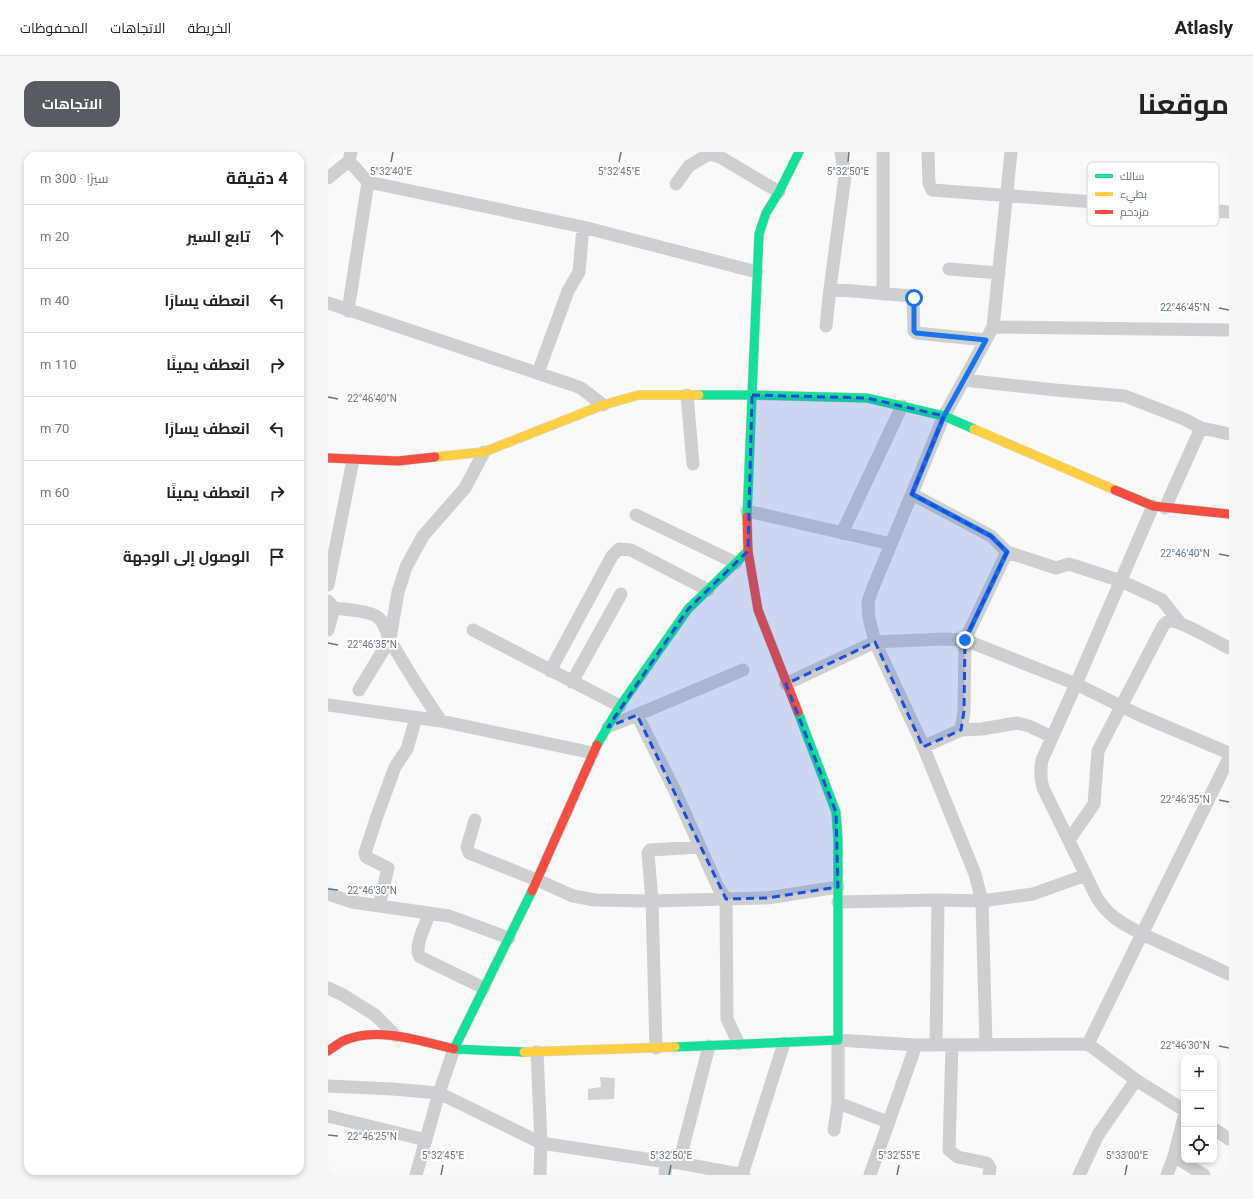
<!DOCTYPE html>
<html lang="ar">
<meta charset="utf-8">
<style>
body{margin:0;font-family:Roboto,Cairo,sans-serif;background:#f6f6f6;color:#222;direction:rtl}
.controls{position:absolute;right:12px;bottom:12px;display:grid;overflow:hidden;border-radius:8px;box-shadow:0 2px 6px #0003}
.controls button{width:36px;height:36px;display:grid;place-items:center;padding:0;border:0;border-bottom:1px solid #e0e0e0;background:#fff;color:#222;font:20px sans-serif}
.stop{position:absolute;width:12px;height:12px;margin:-9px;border:3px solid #1a73e8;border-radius:50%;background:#fff}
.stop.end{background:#1a73e8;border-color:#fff;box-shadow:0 1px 4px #0008}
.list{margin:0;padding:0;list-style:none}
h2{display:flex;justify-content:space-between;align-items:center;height:52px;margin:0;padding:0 16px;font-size:17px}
h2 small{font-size:13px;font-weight:400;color:#767676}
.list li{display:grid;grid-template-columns:26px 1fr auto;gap:12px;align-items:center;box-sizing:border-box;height:64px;padding:0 16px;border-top:1px solid #e0e0e0}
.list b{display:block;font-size:15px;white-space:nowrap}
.list em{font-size:13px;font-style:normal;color:#767676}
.icon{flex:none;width:22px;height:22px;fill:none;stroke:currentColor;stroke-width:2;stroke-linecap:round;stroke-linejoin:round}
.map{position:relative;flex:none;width:901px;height:1023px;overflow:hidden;direction:ltr;border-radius:12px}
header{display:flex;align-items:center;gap:24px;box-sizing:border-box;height:56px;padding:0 20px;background:#fff;border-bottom:1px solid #e0e0e0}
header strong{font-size:19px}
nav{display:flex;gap:22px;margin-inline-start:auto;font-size:14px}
.intro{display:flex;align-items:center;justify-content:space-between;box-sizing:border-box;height:96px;padding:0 24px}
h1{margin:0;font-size:28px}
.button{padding:10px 18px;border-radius:12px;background:#585c60;color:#fff;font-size:14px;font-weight:700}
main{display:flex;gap:24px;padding:0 24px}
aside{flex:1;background:#fff;border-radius:12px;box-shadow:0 2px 6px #0003}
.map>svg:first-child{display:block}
.building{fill:#d0d2d3}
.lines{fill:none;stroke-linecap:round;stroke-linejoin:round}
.fast-casing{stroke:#d5d6d7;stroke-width:10}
.slow-casing{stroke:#d5d6d7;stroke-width:10}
.jam-casing{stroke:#d5d6d7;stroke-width:10}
.street{stroke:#cecfd0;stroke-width:13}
.fast{stroke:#16e098;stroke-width:9}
.slow{stroke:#ffcf43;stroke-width:9}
.jam{stroke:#f24e42;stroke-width:9}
.route{stroke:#1a73e8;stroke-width:5}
.marked{fill:#1d4ed8;fill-opacity:0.2;stroke:#1d4ed8;stroke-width:3;stroke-dasharray:8 5;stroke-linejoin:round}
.ticks{fill:none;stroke:#657683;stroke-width:1.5}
.key{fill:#fff;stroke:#d1d6da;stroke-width:1}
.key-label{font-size:11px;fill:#657683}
.ticks-label{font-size:10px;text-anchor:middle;fill:#657683;stroke:#fff;stroke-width:4;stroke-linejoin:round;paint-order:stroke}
</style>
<header>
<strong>Atlasly</strong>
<nav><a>الخريطة</a><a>الاتجاهات</a><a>المحفوظات</a></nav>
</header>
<div class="intro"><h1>موقعنا</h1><a class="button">الاتجاهات</a></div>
<main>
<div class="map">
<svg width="901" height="1023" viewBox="0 0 901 1023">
<rect width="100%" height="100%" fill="#f9f9f9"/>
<!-- building -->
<path class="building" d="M272,925l15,1 -1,21 -26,1v-11l13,-2z"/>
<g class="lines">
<!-- fast casing -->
<g class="fast-casing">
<path id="fast" d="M371,243h53l7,-161 7,-21 13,-21 20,-40
M419,365l5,-122 115,3 77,18 30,13
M269,593l23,-39 68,-97 60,-58
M347,895l163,-7v-202l-2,-26 -38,-100
M196,900l-70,-3 78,-158"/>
</g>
<!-- slow casing -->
<g class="slow-casing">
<path id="slow" d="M646,277l141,61
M107,305l49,-5 119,-47 36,-10h60
M196,900l151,-5"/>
</g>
<!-- jam casing -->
<g class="jam-casing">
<path id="jam" d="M0,306l70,3 37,-4
M787,338l38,16 76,8
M419,365l1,34 10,59 40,102
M204,739l65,-146
M0,899c4,-3 9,-6 13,-9 33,-17 80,-1 113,7"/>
</g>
<!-- street -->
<path class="street" d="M555,0v142
M600,0l1,31 3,7 297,22
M21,9l19,21 215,45 174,45
M0,26l21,-17 2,-9
M348,32l13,-18 20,-12 11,3 59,35
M621,117l50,4
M502,137l81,7 2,2 1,33 2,2 70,7
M0,151l245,82 8,3 22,17
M20,159l20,-129
M498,174l4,-37 15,-113 -4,-24
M665,175l18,-175
M210,221l30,-82 11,-19 4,-45
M636,228l91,10 70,6 59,23 17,9 28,6
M359,243l6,69
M584,342l79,42 16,16 49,16 13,-4 52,17 41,19 19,24
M825,354l-77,178 63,31 90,38
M837,356l36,-80
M419,359l144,33
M308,363l100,48
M514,381l60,-127
M0,433l25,-125
M0,449l6,7c9,1 35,3 42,8 8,4 10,16 14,24 16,28 33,55 51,81
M0,478l6,-22
M145,478l147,76
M222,519l62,-115 7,-7 12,1 77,40
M244,530l49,-88
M458,532l89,-42 69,-3 21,1 111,44 -34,76c-2,11 -2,18 1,28l54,110c13,20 25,25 45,36l-54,110 48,36 48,30
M31,538l31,-51 8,-47 8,-25 17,-31 42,-48 19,-36
M0,553l113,16 152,32
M280,575l135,-57
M633,578l21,-1 35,-6 12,3 23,11
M595,595l38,-17 3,-19 1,-71 42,-88
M901,606l-87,176 87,40
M147,668l-8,27 2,6 68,27 36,16 22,4 57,1 74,-2 -8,-12 -43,-96 -38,-76
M741,688l25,-36 4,-53 65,-125c2,-3 4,-5 8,-5 10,0 46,21 58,27
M0,742l24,8 97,14 60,22
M610,748l44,1 51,-7 53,-19
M510,750l100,-2 -2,145
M51,754l9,-38 -22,-11 -1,-4 12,-37 18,-49 12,-18 9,-31
M102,761c-4,11 -17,34 -10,44l64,31
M0,836l15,7 32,20 21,21
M411,892l-12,-25 -1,-120 41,-1 71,-11
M624,893l-3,105 6,5 3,2 29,6 3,5 -1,7
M658,893l-4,-144 -7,-27 -54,-133 -46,-99 -6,-24 -1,-16 4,-12 72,-174 49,-89 236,3
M328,896l-4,-147 -4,-48 2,-3 50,-3
M209,900l4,91 -1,32
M0,934l64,3 47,4 102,50 125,19 13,1 65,12
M0,964l98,24
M856,965l-10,39 30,19
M560,970l-50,-19v-63l78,5 172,-1
M886,977l15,10
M506,978l4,-27
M351,1011l30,-117
M88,1023l23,-82 15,-44
M337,1023l1,-13
M414,1023l42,-132
M542,1023l46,-130
M751,1023l19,-40 38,-55
M839,1023l7,-19"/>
<!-- fast -->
<use href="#fast" class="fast"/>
<!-- slow -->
<use href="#slow" class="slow"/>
<!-- jam -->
<use href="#jam" class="jam"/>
</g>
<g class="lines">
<!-- route -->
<path class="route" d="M586,146v33l2,2 70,7 -42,76 -32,78 79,42 16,16 -42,88"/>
</g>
<!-- marked area -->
<path class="marked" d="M424,243l115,3 77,18 -32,78 79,42 16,16 -42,88 -1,71 -3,19 -38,17 -48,-105 -89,42 50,128 2,75 -71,11 -41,1 -89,-184 -29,12 80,-118 60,-58z"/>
<!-- ticks -->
<path class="ticks" d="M63,10l2,-10M291,10l2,-10M520,10l1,-10M891,156l10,2M0,245l10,2M891,402l10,2M0,491l10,2M891,648l10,2M0,737l10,1M891,894l10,2M0,983l10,1M113,1023l2,-10M341,1023l2,-10M569,1023l2,-10M797,1023l2,-10"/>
<!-- legend -->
<rect x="759" y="10" width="132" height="64" rx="6" class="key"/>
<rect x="767" y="22" width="18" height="4" fill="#16e098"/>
<rect x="767" y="40" width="18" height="4" fill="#ffcf43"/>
<rect x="767" y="58" width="18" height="4" fill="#f24e42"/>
<g class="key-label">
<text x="792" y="28">سالك</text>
<text x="792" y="46">بطيء</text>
<text x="792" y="64">مزدحم</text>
</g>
<g class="ticks-label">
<text x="63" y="23">5°32'40"E</text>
<text x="291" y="23">5°32'45"E</text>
<text x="520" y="23">5°32'50"E</text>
<text x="857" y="159">22°46'45"N</text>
<text x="44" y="250">22°46'40"N</text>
<text x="857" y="405">22°46'40"N</text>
<text x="44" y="496">22°46'35"N</text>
<text x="857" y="651">22°46'35"N</text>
<text x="44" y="742">22°46'30"N</text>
<text x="857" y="897">22°46'30"N</text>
<text x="44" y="988">22°46'25"N</text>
<text x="115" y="1007">5°32'45"E</text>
<text x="343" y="1007">5°32'50"E</text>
<text x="571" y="1007">5°32'55"E</text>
<text x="799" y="1007">5°33'00"E</text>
</g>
</svg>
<div class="controls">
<button>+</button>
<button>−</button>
<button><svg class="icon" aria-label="locate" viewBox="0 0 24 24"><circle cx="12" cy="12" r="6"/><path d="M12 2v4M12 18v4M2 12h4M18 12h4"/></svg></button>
</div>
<div class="stop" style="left:586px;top:146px"></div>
<div class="stop end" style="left:637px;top:488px"></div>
</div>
<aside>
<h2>4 دقيقة<small>سيرًا · 300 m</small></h2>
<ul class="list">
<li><svg class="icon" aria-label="ahead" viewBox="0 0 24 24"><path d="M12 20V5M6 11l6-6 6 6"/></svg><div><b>تابع السير</b></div><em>20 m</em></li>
<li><svg class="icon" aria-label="left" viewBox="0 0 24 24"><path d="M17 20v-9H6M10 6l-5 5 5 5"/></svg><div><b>انعطف يسارًا</b></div><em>40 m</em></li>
<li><svg class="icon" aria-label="right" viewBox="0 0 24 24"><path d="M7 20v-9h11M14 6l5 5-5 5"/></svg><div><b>انعطف يمينًا</b></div><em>110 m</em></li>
<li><svg class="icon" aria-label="left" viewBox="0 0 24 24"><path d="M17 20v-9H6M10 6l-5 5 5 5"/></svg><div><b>انعطف يسارًا</b></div><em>70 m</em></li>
<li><svg class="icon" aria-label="right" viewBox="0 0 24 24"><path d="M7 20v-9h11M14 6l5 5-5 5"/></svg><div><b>انعطف يمينًا</b></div><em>60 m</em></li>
<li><svg class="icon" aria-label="arrive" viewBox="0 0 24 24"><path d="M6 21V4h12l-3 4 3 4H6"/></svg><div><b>الوصول إلى الوجهة</b></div></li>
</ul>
</aside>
</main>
